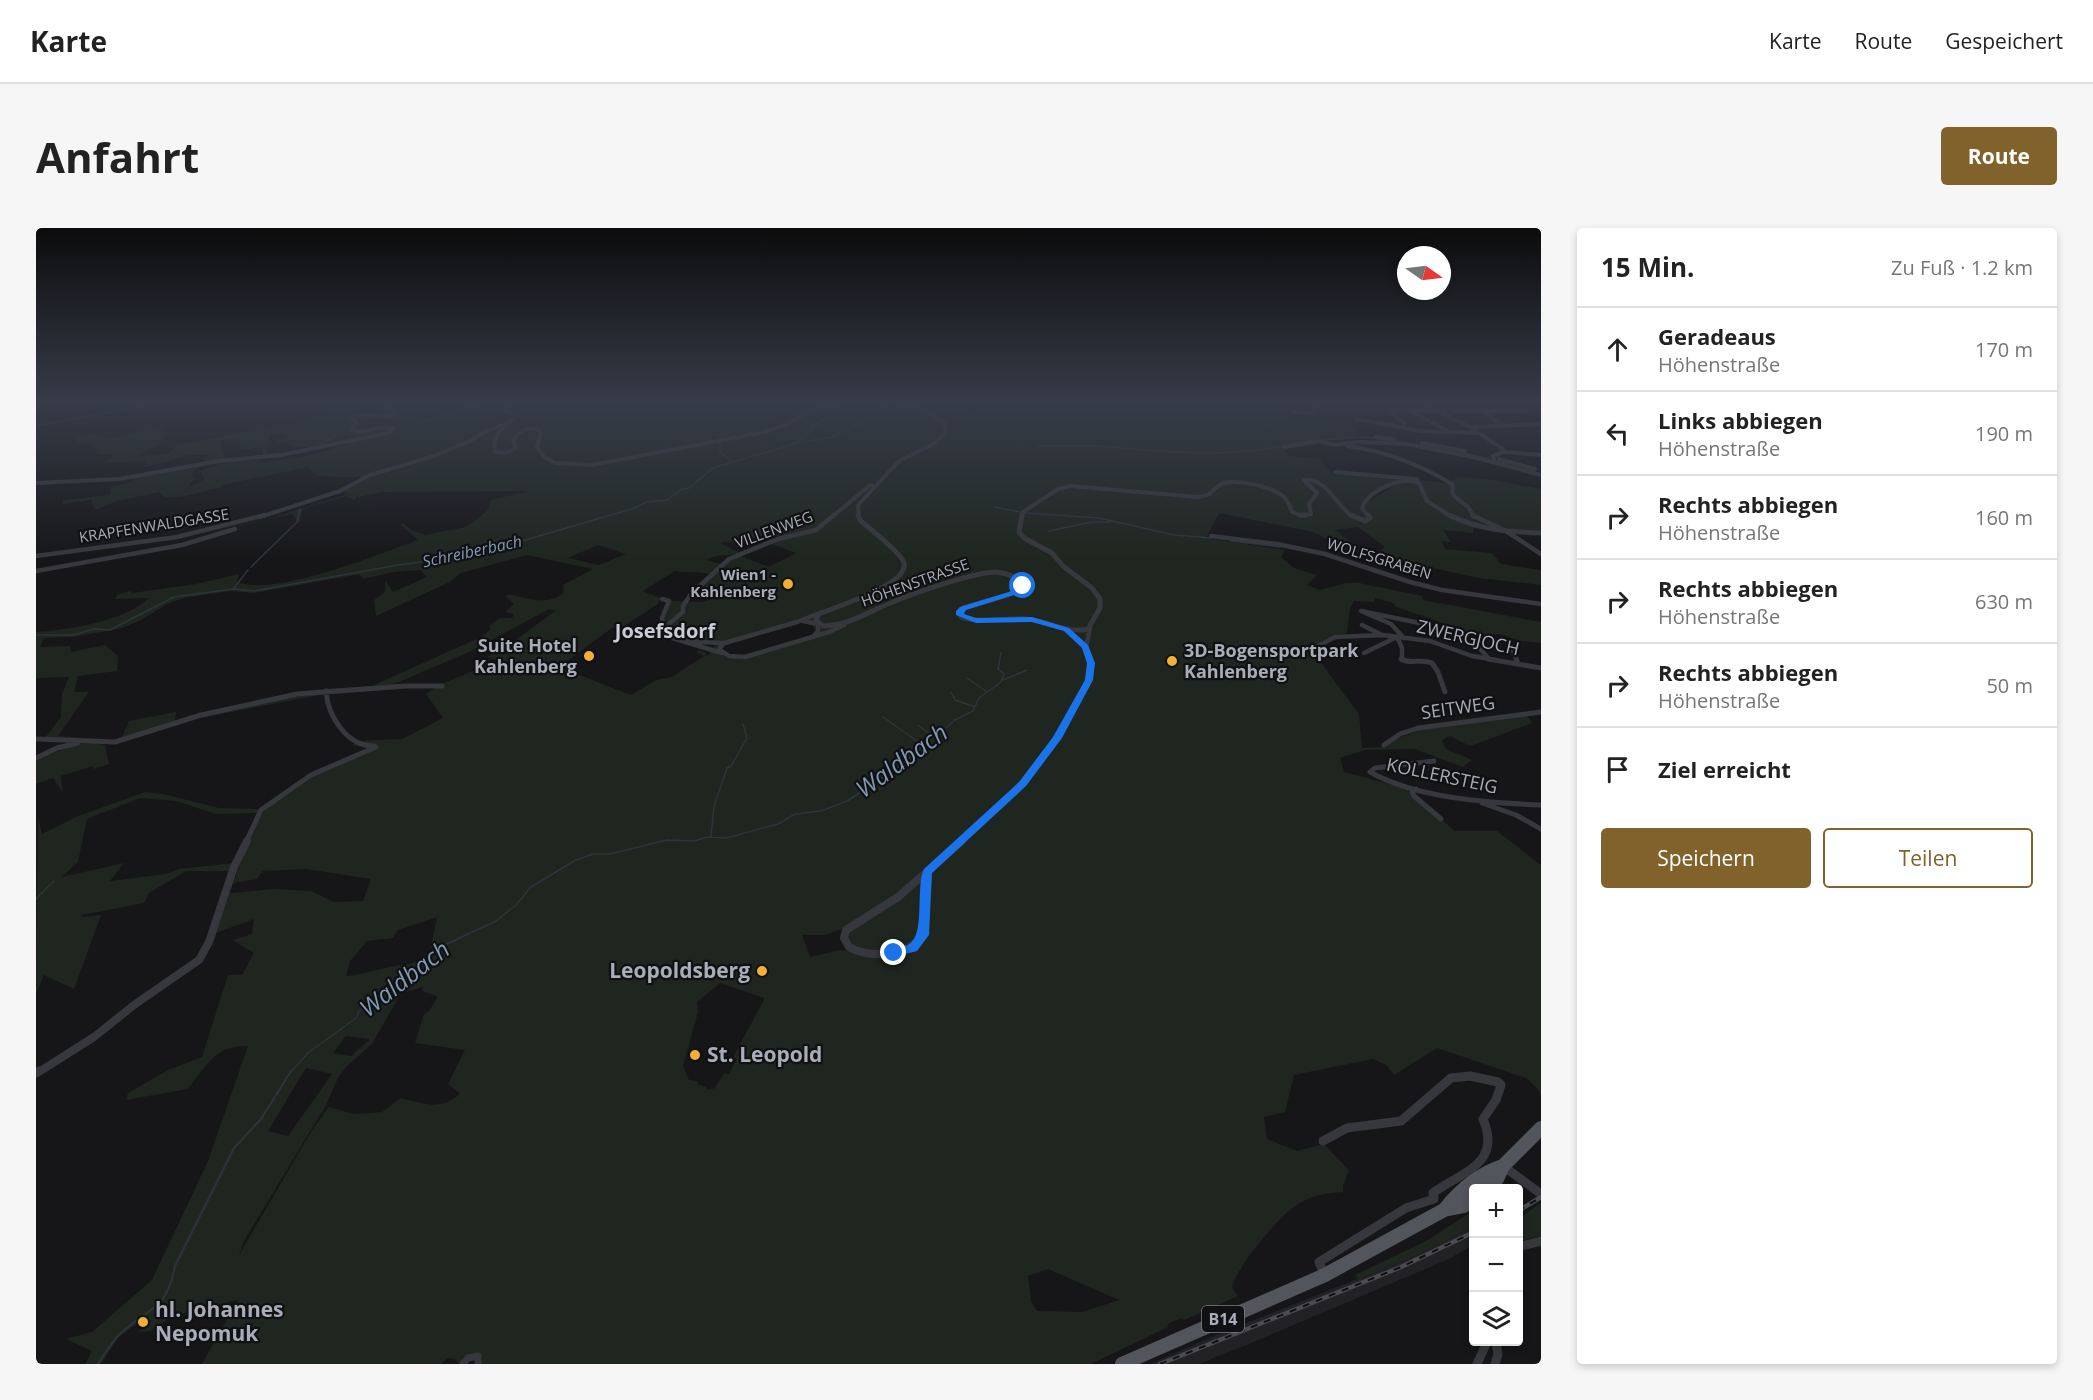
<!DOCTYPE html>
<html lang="de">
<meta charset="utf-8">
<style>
body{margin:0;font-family:"Open Sans",sans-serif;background:#f6f6f6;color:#222}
.controls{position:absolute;right:18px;bottom:18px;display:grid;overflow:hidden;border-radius:6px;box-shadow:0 3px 9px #0003}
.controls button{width:54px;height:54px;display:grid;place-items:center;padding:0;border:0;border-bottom:2px solid #e0e0e0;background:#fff;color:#222;font:30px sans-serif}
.compass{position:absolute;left:1361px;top:18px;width:54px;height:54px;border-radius:50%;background:#fff;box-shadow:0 3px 9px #0003;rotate:104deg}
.stop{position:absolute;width:18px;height:18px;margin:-14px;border:4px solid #1a73e8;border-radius:50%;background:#fff}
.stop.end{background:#1a73e8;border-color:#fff;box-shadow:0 2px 6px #0008}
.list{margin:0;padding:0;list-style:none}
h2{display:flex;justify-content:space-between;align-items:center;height:78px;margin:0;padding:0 24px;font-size:26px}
h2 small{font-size:20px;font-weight:400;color:#767676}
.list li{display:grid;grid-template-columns:39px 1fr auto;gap:18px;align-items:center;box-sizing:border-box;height:84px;padding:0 24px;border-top:2px solid #e0e0e0}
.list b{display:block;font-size:22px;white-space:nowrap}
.list p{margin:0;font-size:20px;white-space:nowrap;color:#767676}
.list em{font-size:20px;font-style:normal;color:#767676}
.actions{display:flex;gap:12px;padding:18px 24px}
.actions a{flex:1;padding:14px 0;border:2px solid #80622a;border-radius:6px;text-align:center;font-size:21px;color:#80622a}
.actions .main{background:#80622a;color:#fff}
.icon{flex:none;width:33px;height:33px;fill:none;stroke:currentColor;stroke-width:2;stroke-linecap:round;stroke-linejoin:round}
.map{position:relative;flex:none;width:1505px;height:1136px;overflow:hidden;border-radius:6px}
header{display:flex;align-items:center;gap:36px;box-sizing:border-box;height:84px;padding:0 30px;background:#fff;border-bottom:2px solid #e0e0e0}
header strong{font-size:28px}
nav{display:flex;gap:33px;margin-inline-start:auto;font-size:21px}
.intro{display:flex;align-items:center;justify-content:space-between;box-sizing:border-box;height:144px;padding:0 36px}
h1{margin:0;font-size:42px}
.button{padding:15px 27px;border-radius:6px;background:#80622a;color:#fff;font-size:21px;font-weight:700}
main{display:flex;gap:36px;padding:0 36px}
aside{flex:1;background:#fff;border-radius:6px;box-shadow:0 3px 9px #0003}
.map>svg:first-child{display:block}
.built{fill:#222225}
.green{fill:#1e261f;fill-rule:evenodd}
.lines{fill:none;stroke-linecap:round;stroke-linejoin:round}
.stream-far1{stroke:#2c353c;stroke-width:1.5}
.stream{stroke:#2c353c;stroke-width:2}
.pedestrian{stroke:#37383d;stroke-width:7}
.minor-far4{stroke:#37383d;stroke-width:4}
.minor-far3{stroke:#37383d;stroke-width:4.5}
.minor-far2{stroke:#37383d;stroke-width:5}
.minor-far1{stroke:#37383d;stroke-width:8}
.minor{stroke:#37383d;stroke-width:9}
.tertiary-far1{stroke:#37383d;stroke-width:4}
.tertiary{stroke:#37383d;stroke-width:5}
.primary{stroke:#53555c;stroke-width:14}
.rail-casing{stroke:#4a4c52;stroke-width:4.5}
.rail{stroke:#111113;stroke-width:2;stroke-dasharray:7;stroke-linecap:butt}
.route{fill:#1a73e8}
.poi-dot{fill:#f2b134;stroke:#111113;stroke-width:2}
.labels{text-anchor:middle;stroke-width:4.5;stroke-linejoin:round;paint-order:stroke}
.far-street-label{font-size:15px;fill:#a8adb8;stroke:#111113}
.far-poi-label{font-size:15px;font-weight:bold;fill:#a8adb8;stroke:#111113;text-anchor:end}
.far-water-label{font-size:16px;font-style:italic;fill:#7f9bb3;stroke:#111113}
.shield{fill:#111113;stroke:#7b7e86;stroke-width:1.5}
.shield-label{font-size:16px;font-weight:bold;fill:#a8adb8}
.street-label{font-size:18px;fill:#a8adb8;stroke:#111113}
.poi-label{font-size:18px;font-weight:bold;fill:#a8adb8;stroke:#111113;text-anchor:end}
.far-district-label{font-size:20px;font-weight:bold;fill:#c9ccd4;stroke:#111113}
.near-poi-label{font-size:21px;font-weight:bold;fill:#a8adb8;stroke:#111113;text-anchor:start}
.near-water-label{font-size:24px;font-style:italic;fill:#7f9bb3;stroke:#111113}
</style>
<header>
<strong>Karte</strong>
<nav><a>Karte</a><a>Route</a><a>Gespeichert</a></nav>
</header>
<div class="intro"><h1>Anfahrt</h1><a class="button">Route</a></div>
<main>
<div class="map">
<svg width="1505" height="1136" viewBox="0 0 1505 1136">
<rect width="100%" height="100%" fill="#161618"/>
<!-- built -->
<path class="built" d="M1437,999v18l-24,14 -193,82 -57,23h-49l64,-28 196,-78z"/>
<!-- green -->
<path class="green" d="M300,175h637l1,5 -7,3 5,2 5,-1 1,-9h302l10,13 38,1 19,3 14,17 -53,4 -26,6 8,9 29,3 11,13 71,6 -31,20 1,2 31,-20 7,-1 37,4 13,-6 35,3 47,9v43l-68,-4v5l-30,-3 8,12 -9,-1 3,8 47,4 9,11 40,6v15l-63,-7 -104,-23 11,-8 -27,-20 -23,3 21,16 -24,-4 -19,-10 -94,-19 -13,25 79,12 -4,7 13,11 23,7 -10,10 13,5 26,-7h13l63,13 1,4 118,22v21l-20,-2 -22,-7 -26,2 -41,-17 -36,-12 -3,-4 -18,-5 -1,4 -20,-1 -4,8 -3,24 -19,5 -18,10 49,66 3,34 22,-1 12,-8 40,-15 89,-11 7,10 -62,23 -20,-10 -8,4 4,9 26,11 -9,7 -48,-18 -50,1 -25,8 4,14 61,16 50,43h42l44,34v231l-2,-6 -13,-12 -89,-30 -43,27 -8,-10 -13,-6 -79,16 -9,37 -21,5 3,22 30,12 27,-7 25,26 -6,16v6c-16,1 -31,3 -45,12 -18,11 -63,64 -66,84l6,8 -54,24 -3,-2 -13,6v3l-77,37h-613v-7l-19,7 -4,-5 -8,-1 -6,6h-239l36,-64 -44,10 -24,8 -19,13 -13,1 7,-5 -10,-2 -17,13 -17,26h-16l7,-13 -26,-12 26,-7 60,-52 56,-119 40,-115c-33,-1 -41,19 -60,43l-62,11 2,-7 40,-23 34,-13 26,-82h14l12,-22 -21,-13 19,-6 2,-15 -38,14 14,-40 44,-4 37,2 23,11 29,-1 8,-22 -65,-10 -43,2 -6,8 -24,4 24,-63 8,-10 -5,-1 -3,4 -41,1 -40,-13 -36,-3 -53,21 -9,43 -16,15 62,-14 -14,18 56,-7 13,-5 55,-6 -2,8h-46l-37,22 -5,10 -62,12v2l19,-2 -27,74 -30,-14 -8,19 2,-177 4,17 34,-17 69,-25 18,2 56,14 41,1 40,-28 68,-33 -16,-3 5,-4 45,-2 41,-21 -17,-24 13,-9 61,-25 -13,-3 30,-18 38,-28 -6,-2 -82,44 -80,34 -2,3 -66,5 -129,25 76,-22 55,-9 51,-3 109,-49 9,-7v-5l10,-7h12l2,-4 -9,-2 9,-8 -9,-8 4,-2c18,4 40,13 55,-2l-1,-7 30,-16 -66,-14 -66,18 -11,9 -74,34 -2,-16 11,-8v-12l8,12 34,-15 -7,-7 -26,2 -31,7 -3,-4h-5l-101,18 -24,-2 -46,7 -17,6 -26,16 -19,8 -48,9 -30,1 -4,9 30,-1 1,6 34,-7 13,11 -1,15 -39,5 -4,16h15l-31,44 47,3 -60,-1 16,-21 1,-23 7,-17 -33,1v-46c31,-2 90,-11 113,-34l-34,1 2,-4 13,-4 2,2 64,-9 43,-10 -2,8c38,15 142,-28 181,-42l-18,-16 3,-1 10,8 13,4 40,-8 21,-16 4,-11 38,-9 -147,1 -23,5 -17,-6 20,-13 -44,-2 -10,-9 -86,18v2c-18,4 -39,12 -58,10l-4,-5 -43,9 -22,9 -4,-10 -28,4v-4l47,-5 1,-8 22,-5v-4l68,-12 -7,5 -1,6 3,2 -7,5 1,3 15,-8 -6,-8 28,-9 32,-2v2l3,1 36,-5 51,-14 -5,-4 -38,8v-2l-10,2 -6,-2 -2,-4 -8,2 -9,-2 11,-3 6,-5h-18l-3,22 -5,1 1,-10 -22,3 -2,-12 -19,3 5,14 -1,5 -14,2 -8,-3 6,-4h-18l-48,13 5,-7 -43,2 7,-4 1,-4 -16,-1 1,-3 -7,-8 -11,1 -5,-6 24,-5 11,6 55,-14 1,2 -4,4 9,2 -10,10 -23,13 32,-2 7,-9 129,-24zM738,309l3,3 -8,3 27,10 -27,14 -31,-12 -17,11 -19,21 27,6 -26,9 -32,-1 -9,22c12,13 38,17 55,19l-8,12 -5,2 3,-3 -8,-3 -3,2 8,4 -32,21 -16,3 -25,15 -72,-28 53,-39 12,-2 34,-22 2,-6 -17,-7 32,-20c14,3 23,-1 37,4l9,-11 -14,-4c10,-7 21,-3 33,-7l-20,-10c9,-4 17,2 26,0l-3,-1 8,-4zM562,317l28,9 -27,11 -31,-7zM767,394l10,3 2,7 -4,4 -70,20 -17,-3 -3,-6zM401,689l-6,30 2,1c-22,21 -22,14 -48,20 -13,3 -25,7 -39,8l4,-15 17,-20 26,-3 5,-8zM808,700l5,23 -9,-1 -30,7 -8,-22h23zM684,755l44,15v2l-31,57 4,2 -8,15 -5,-1 -9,15 -8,2v-3l-8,-2 -2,-4 -8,-1 -6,-14 15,-54 -1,-10zM387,759l-1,4 14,5 1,2 -8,13 -5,3 -9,29 50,7 -17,34 12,10c-21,17 -34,10 -59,4l-19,14 -29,2 -24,-7 -17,23 -73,125 5,-14 82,-136 12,-27 9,-12 25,-22 29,-51zM310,808l23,3v1l-18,16 -18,-3zM270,840l26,6 -44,62 -20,-5zM1012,1041l71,31 -37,12 -45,-1 -6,-10 -3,-25z
M307,264l13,4 -1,4 41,19 -50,-23 -43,13 -4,14 -7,-9 -24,5 77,-24z
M140,484l-1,9 -54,18 8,-18z
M59,515l10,2 4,19 -15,5 -1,-3 -32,10 2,17 -10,-15 -17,6v-26l43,-14z
M1505,975v33l-22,5v-23z
M1435,984l2,1v14l-63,31 -51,21 -4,-4 71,-34z"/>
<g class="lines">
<!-- stream-far1 -->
<path class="stream-far1" d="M779,176l3,-1
M752,183l26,15
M776,184l10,8
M383,195l66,-20
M0,198l125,-23
M684,206v18l11,9
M1288,212l39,-3 40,5
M761,215l40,-36
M285,216l9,-5 20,-17
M1250,217l27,-5
M1001,218c23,1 47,-1 70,1 58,4 113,11 171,0
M1428,225l45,11
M1486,239l12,4
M958,279l26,5
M990,285l73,5 75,17 37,3
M1013,303l43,-9h18
M1195,313l49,6
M215,339l46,-45 3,-13
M198,360l14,-18
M0,407h37l21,-6 16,1 64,-33 59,-8 21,2 144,-26 75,-10 159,-46 15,-7 20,-2 15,-11 7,-1 24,-20 84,-25 35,-6 30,-15 27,-18
M931,450l20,14
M967,452l24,-10
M915,464l4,8 20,7
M847,489l38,27
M882,497l13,10
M675,609l3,-31 13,-38 4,-2 16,-28 -4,-14
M0,671l18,-18
M254,845l18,-20 48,-35 3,-7 77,-62 60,-28 20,-16 15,-18 43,-26 19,-7h17l57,-14 28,1 12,-4 19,1 52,-14 17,-10 26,-3 26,-10 50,-33 22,-18 8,-12 11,-3 17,-15 18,-9 6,-13 22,-16 3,-8 -6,-5 3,-16"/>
<!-- stream -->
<path class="stream" d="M62,1136c8,-12 15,-25 26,-34 29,-24 43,-22 51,-64l59,-118 27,-29 30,-48"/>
<!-- pedestrian -->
<path class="pedestrian" d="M427,1136l5,-6 10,-2v8"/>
<!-- minor-far4 -->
<path class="minor-far4" d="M1389,177l45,22 33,22 1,3 -11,4 1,2
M1352,182l16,13 1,3 -4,1
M1416,183h76
M1445,183l22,14
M1256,184l21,1 -1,-4 134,2
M1376,184l38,20 28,1
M1320,191l65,12 25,1
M1434,199l71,-3
M1339,209l19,2
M1386,215l43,8
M1311,218c38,5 72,18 105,38l1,11 15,12 6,10
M1248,219l36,-6 14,4 26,-3 47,2 70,14 64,17
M1468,224l37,3
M1463,231l36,10
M1299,244l82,7 1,3
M224,289l80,-26 30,-16 64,-19 36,-15 18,-11 21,-7
M796,289l38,-32 5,1"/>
<!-- minor-far3 -->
<path class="minor-far3" d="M1436,287l34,16 35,23
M1175,308l66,8 48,10 85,28 32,8 99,14
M0,328l141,-19 88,-22
M0,343l146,-26 53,-16
M626,371l7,2 -7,17 2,14
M786,384l-25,10 -73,21 -5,6 10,7 16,1 84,-25 15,-7
M767,393l15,3v7l-4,5
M1326,397l18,9
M627,401l20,-17v-6l8,-12 38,-35 49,-20 38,-9 18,-15
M1030,402l20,17 4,13
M1368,410l-13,-14 -30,-13 68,14 47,19 13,15
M1282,418l17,-9 48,-2 47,6 42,15 24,4
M1475,418l6,14
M1050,419l4,-19
M686,425l-60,-18 7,-3 31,10 24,1
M1328,425l33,-16 5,11v12"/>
<!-- minor-far2 -->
<path class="minor-far2" d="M1365,431c10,6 20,-1 31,4l6,9 7,20
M1452,431l53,9
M1480,431l2,5
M290,463c2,26 21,55 48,55
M0,511l79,3 86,-27 96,-21 109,-8h36
M1348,517l16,-11 18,-6 123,-16
M0,530l21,-10 21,-5
M1398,533l-59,7 -5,4c46,26 118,31 171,33
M1380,561l-4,3 2,4 27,23
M1446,575l34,12 25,14
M210,614l15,-32 50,-35 65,-28
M924,614c21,-18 42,-36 61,-56 20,-21 75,-100 69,-127"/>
<!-- minor-far1 -->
<path class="minor-far1" d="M891,644c-6,35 12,75 -37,81 -14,2 -29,1 -41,-6l-5,-9 2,-8 52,-33 64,-56
M1,845l57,-36 40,-32 65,-45 10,-18 25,-75 13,-26"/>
<!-- minor -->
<path class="minor" d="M0,845l3,-2
M1287,913l24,-13 54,-7 50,-43 19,-2 28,6 3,3 -5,15 -13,19c19,45 -20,52 -50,74l1,6
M1467,938l38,28
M1482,1019l23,-6
M1289,1047l-6,-13 87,-54 28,-9
M1441,1136l10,-22
M1459,1136l3,-10 -2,-12"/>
<!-- tertiary-far1 -->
<path class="tertiary-far1" d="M474,175l-4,8 11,5c-12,11 -26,17 -22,36l11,1 10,-5 -3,-7c5,-10 18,-17 28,-9l-4,15 7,10 11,6 37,2 173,-33 20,-7 27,-15 34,-7
M0,255l83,-4 100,-18 62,-6 108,-22 5,-4c-15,-5 -28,6 -42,1l4,-7 -4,-5 6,-3 38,1 1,-2 -9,-6 -2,-5
M823,289l-1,-12 41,-44 38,-19 9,-10 -2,-9c-16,-14 -35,-18 -56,-20
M986,289l1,-5 35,-23 12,-3 127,11c20,-3 11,-5 23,-12 13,-8 52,2 63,11 5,4 7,10 9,16l10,4 9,-2 -2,-10 8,-11 -13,-13c24,-2 31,25 49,37
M1333,289l-7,-9c7,-18 39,-32 57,-25l8,18 25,16"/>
<!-- tertiary -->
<path class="tertiary" d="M822,287l2,5c13,12 31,24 42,39 17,23 -68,48 -83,55l-3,6 7,6c26,0 46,-15 70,-24 21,-9 82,-30 103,-30 10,1 18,4 26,10v6l-14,7 -45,13 -4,4 2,5c22,7 44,0 66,2 22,2 39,15 61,10l12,-21v-9l-8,-11 -29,-22 -11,-13 -28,-15 -5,-6 3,-17
M1264,287h5
M1315,287l14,6 5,-3 -2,-3
M1413,287c30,15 60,17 92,18"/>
<!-- primary -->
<path class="primary" d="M1449,960l12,-9 6,-13 38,-38
M1408,982c16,-20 34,-36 59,-44
M1086,1136l203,-89 119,-65 20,-4 10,-8"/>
<!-- rail casing -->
<g class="rail-casing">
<path id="rail" d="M1482,983l23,-14
M1124,1136l241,-97 73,-35"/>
</g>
<!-- rail -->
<use href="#rail" class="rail"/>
</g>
<!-- sky -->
<linearGradient id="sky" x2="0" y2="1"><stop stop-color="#0c0c0d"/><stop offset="0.52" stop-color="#363c48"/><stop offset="1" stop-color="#363c48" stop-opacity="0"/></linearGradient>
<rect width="1505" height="334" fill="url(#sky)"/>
<!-- route -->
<path class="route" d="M984,356l6,2 -9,8 -51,16 -2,4 12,4 56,-1 37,11 19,17 7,18 -2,17 -31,58 -36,48 -94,87 -3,62 -12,16 -23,6 -5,-1v-6c6,-2 13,-3 19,-5 18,-9 7,-57 16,-76l95,-87 34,-45 32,-57 2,-17 -5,-15 -18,-17 -32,-9 -56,1 -20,-8v-4l4,-4 52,-16z"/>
<!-- markers -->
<g class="poi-dot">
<circle cx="752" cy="356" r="6"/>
<circle cx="553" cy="428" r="6"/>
<circle cx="1136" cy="433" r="6"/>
<circle cx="726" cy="743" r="6"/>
<circle cx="659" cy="827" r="6"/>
<circle cx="107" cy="1094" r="6"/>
</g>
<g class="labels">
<!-- far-street labels -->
<g class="far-street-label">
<text transform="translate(118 298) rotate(-9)" y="5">KRAPFENWALDGASSE</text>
<text transform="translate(738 302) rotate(-20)" y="5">VILLENWEG</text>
<text transform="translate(1343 331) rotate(17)" y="5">WOLFSGRABEN</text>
<text transform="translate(879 355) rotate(-20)" y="5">HÖHENSTRASSE</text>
</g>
<!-- far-poi labels -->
<g class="far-poi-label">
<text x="740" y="352">Wien1 -<tspan x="740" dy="17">Kahlenberg</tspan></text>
</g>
<!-- far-water labels -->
<g class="far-water-label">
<text transform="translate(436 323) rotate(-12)" y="6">Schreiberbach</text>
</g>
<!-- shield labels -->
<rect class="shield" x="1166" y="1078" width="42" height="26" rx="4.5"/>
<g class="shield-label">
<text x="1187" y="1097">B14</text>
</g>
<!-- street labels -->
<g class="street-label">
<text transform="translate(1432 410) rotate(13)" y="6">ZWERGJOCH</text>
<text transform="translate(1422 480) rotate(-8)" y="6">SEITWEG</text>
<text transform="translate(1406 548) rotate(12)" y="6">KOLLERSTEIG</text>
</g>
<!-- poi labels -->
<g class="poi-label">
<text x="541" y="424">Suite Hotel<tspan x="541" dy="21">Kahlenberg</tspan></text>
<text x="1148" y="429" text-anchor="start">3D-Bogensportpark<tspan x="1148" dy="21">Kahlenberg</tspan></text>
</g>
<!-- far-district labels -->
<g class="far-district-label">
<text x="629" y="410">Josefsdorf</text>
</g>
<!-- near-poi labels -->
<g class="near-poi-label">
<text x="714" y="750" text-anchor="end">Leopoldsberg</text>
<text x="671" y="834">St. Leopold</text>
<text x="119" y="1089">hl. Johannes<tspan x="119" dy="24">Nepomuk</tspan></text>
</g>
<!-- near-water labels -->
<g class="near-water-label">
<text transform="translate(866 533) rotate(-36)" y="8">Waldbach</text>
<text transform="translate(369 751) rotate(-38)" y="8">Waldbach</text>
</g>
</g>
</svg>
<div class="controls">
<button>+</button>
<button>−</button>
<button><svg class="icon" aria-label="layers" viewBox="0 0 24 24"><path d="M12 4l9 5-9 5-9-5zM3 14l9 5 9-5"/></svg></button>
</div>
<svg class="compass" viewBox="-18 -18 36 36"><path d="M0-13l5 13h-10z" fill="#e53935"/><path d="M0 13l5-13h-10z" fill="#767676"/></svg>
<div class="stop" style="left:987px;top:358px"></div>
<div class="stop end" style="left:858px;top:725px"></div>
</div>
<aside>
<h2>15 Min.<small>Zu Fuß · 1.2 km</small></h2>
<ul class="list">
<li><svg class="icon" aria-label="ahead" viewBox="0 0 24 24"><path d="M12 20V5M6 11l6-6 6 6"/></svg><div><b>Geradeaus</b><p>Höhenstraße</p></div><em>170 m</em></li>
<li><svg class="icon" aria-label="left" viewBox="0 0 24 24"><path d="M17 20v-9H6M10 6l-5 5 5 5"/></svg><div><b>Links abbiegen</b><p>Höhenstraße</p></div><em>190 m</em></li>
<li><svg class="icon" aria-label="right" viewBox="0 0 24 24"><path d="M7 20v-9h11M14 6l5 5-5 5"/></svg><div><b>Rechts abbiegen</b><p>Höhenstraße</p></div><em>160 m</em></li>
<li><svg class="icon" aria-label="right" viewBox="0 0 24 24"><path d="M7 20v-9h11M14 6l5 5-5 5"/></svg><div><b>Rechts abbiegen</b><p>Höhenstraße</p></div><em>630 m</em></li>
<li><svg class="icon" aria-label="right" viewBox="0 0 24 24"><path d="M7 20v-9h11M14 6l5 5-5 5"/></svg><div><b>Rechts abbiegen</b><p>Höhenstraße</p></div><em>50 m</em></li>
<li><svg class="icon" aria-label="arrive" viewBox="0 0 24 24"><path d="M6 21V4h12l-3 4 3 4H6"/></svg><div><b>Ziel erreicht</b></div></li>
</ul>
<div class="actions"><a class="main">Speichern</a><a>Teilen</a></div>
</aside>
</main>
